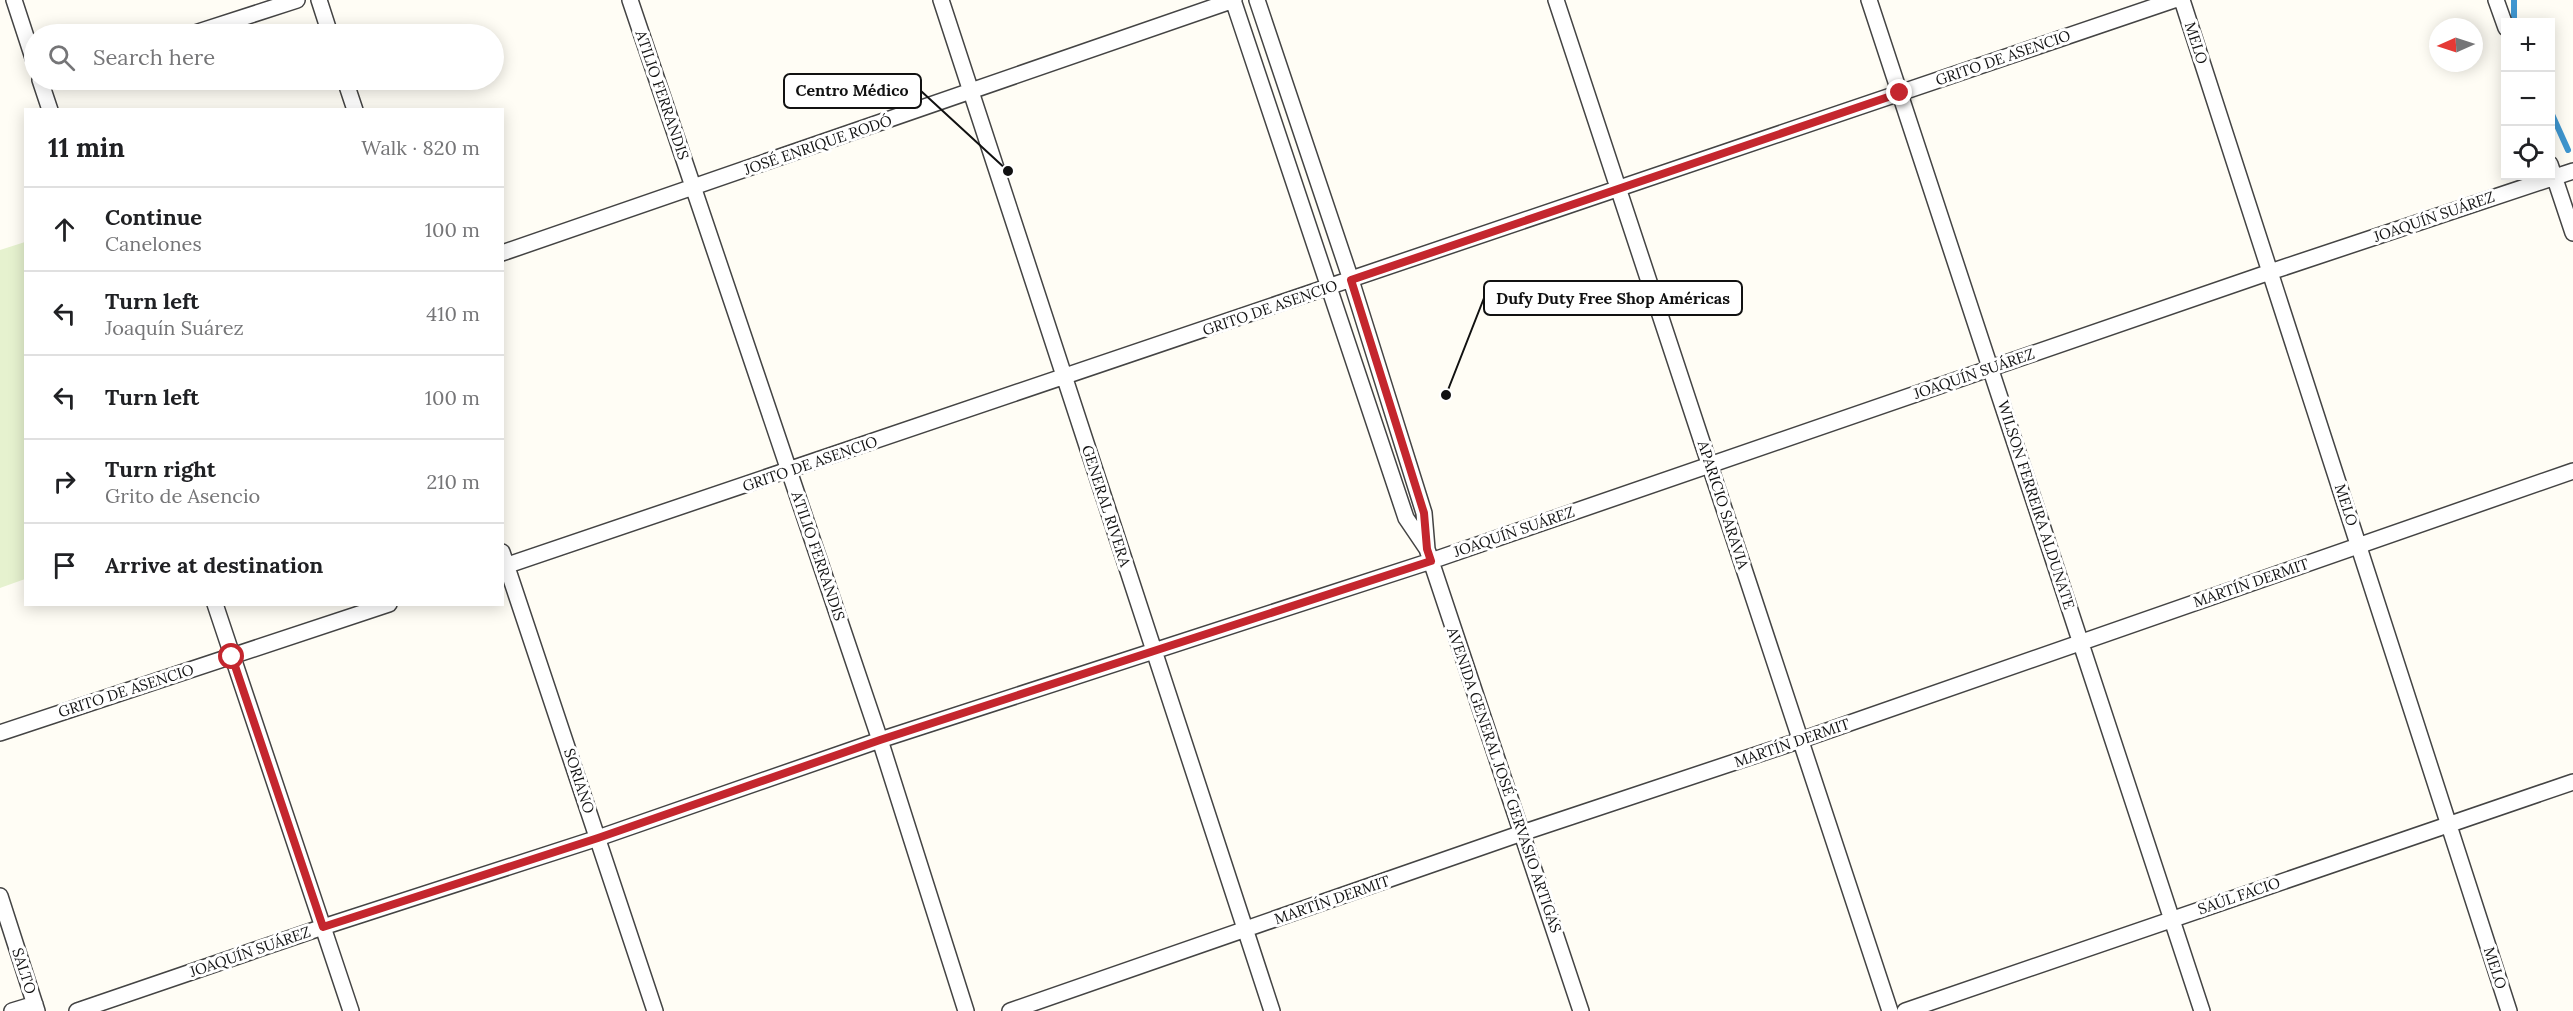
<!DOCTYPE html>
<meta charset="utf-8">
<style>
body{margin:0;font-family:Lora,serif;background:#f2f2f2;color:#202124}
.controls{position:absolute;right:18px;top:18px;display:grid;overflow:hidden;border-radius:0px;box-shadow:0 3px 15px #0003}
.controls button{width:54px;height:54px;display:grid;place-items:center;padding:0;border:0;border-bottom:2px solid #e0e0e0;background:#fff;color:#202124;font:30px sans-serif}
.compass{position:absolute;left:2429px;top:18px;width:54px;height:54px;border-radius:50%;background:#fff;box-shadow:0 3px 15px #0003;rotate:267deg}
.stop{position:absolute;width:18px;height:18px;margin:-14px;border:4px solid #c4262e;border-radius:50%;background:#fff}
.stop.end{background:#c4262e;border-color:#fff;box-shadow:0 2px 6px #0008}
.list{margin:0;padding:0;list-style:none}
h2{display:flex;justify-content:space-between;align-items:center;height:78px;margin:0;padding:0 24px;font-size:26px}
h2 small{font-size:20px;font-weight:400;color:#757577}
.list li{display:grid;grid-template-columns:39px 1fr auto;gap:18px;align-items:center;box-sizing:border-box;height:84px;padding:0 24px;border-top:2px solid #e0e0e0}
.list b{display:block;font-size:22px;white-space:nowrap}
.list p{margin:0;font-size:20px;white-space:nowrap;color:#757577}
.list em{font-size:20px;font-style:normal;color:#757577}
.icon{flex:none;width:33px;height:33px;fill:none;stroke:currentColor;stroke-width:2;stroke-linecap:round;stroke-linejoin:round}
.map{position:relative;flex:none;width:2573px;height:1011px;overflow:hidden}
.search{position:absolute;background:#fff;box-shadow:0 3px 15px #0003;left:24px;top:24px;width:480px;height:66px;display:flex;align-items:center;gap:15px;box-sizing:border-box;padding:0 21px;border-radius:33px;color:#757577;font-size:22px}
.panel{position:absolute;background:#fff;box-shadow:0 3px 15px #0003;left:24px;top:108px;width:480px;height:498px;border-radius:0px}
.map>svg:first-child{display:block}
.pitch{fill:#e6f2cf}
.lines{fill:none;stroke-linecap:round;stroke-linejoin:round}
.stream{stroke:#3f96cf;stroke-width:6}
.minor-casing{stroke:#444;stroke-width:18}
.minor{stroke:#fff;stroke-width:15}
.route{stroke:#c4262e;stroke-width:8}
.labels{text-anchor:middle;stroke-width:6;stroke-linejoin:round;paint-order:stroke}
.street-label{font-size:15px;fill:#111;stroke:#fff}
.leader{fill:none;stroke:#111;stroke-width:2}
.callout-dot{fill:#111;stroke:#fff;stroke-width:2}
.callout{fill:#fff;stroke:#111;stroke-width:2}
.callout-label{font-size:16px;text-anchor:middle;font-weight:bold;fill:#111}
</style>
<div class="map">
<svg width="2573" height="1011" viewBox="0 0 2573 1011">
<rect width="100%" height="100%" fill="#fffdf5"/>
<!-- pitch -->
<path class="pitch" d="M25,242v337l-25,9v-338z"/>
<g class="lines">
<!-- stream -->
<path class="stream" d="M2514,0v22
M2550,110l18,40"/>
<!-- minor casing -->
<g class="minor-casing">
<path id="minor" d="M14,0l20,61
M319,0l11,34
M630,0l250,740 86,271
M941,0l331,1011
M1233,0l173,518 21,31 154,462
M1257,0l94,280 73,233 3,36
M1556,0l334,1011
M1869,0l333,1011
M2182,0l327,1011
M2496,0l10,28
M192,34l105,-34
M40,80l10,30
M345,80l10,30
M2550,164l23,69
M502,253l732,-253
M502,552l153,459
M502,567l1672,-567
M215,604l136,407
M0,733l389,-129
M0,896l37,115
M12,1011l23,-7
M77,1011l246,-84 275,-89 282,-98 551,-179 839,-289 303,-101
M1010,1011l512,-178 279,-93 772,-269
M1905,1011l668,-229"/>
</g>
<!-- minor -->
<use href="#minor" class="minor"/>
</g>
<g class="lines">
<!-- route -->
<path class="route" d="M232,657l91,270 275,-89 282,-98 551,-179 -4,-12 -3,-36 -73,-233 549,-187"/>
</g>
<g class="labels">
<!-- street labels -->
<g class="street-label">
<text transform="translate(2196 43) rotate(72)" y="5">MELO</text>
<text transform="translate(2003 58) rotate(-19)" y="5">GRITO DE ASENCIO</text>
<text transform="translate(662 95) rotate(71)" y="5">ATILIO FERRANDIS</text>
<text transform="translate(818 145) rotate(-19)" y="5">JOSÉ ENRIQUE RODÓ</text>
<text transform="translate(2434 217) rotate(-19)" y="5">JOAQUÍN SUÁREZ</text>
<text transform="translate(1270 308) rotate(-19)" y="5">GRITO DE ASENCIO</text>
<text transform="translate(1974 374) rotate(-19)" y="5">JOAQUÍN SUÁREZ</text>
<text transform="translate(810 464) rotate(-19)" y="5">GRITO DE ASENCIO</text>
<text transform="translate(1723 505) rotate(72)" y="5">APARICIO SARAVIA</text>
<text transform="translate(2036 505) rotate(72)" y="5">WILSON FERREIRA ALDUNATE</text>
<text transform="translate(2346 505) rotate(72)" y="5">MELO</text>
<text transform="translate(1106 506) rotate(72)" y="5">GENERAL RIVERA</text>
<text transform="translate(1514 532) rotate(-19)" y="5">JOAQUÍN SUÁREZ</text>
<text transform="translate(818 556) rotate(71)" y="5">ATILIO FERRANDIS</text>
<text transform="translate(2251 583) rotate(-19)" y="5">MARTÍN DERMIT</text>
<text transform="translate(126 691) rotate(-18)" y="5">GRITO DE ASENCIO</text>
<text transform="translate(1792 743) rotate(-19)" y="5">MARTÍN DERMIT</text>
<text transform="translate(1504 780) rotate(71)" y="5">AVENIDA GENERAL JOSÉ GERVASIO ARTIGAS</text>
<text transform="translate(579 781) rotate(72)" y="5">SORIANO</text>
<text transform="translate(2239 896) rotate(-19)" y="5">SAÚL FACIO</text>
<text transform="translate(1332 900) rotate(-19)" y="5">MARTÍN DERMIT</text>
<text transform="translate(250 952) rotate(-19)" y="5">JOAQUÍN SUÁREZ</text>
<text transform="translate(2495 968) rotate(72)" y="5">MELO</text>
<text transform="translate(24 971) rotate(72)" y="5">SALTO</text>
</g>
</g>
<!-- callouts -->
<path class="leader" d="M1008 171L921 91M1446 395L1484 298"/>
<g class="callout-dot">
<circle cx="1008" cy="171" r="6"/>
<circle cx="1446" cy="395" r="6"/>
</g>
<g class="callout">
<rect x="784" y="74" width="137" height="34" rx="6"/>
<rect x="1484" y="281" width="258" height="34" rx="6"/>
</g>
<g class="callout-label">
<text x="852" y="96">Centro Médico</text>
<text x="1613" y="304">Dufy Duty Free Shop Américas</text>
</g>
</svg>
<div class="controls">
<button>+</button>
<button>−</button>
<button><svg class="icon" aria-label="locate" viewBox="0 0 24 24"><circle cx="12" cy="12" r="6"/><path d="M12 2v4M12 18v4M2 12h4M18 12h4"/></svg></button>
</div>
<svg class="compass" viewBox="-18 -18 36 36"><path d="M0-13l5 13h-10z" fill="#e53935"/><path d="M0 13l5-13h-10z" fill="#757577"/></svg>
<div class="stop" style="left:232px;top:657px"></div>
<div class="stop end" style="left:1900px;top:93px"></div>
<div class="search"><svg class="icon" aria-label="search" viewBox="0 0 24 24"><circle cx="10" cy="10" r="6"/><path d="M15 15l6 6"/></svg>Search here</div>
<section class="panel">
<h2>11 min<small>Walk · 820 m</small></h2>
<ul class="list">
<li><svg class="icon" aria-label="ahead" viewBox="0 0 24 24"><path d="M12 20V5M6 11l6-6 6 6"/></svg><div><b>Continue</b><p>Canelones</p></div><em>100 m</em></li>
<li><svg class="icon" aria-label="left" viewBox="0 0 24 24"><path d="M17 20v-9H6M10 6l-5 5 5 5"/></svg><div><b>Turn left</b><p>Joaquín Suárez</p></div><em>410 m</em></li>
<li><svg class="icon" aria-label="left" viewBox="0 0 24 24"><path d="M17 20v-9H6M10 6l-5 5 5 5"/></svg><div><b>Turn left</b></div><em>100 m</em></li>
<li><svg class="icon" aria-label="right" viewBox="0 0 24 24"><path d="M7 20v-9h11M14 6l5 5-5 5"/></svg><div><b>Turn right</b><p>Grito de Asencio</p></div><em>210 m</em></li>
<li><svg class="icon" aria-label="arrive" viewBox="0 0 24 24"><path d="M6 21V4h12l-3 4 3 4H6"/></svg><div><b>Arrive at destination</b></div></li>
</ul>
</section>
</div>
